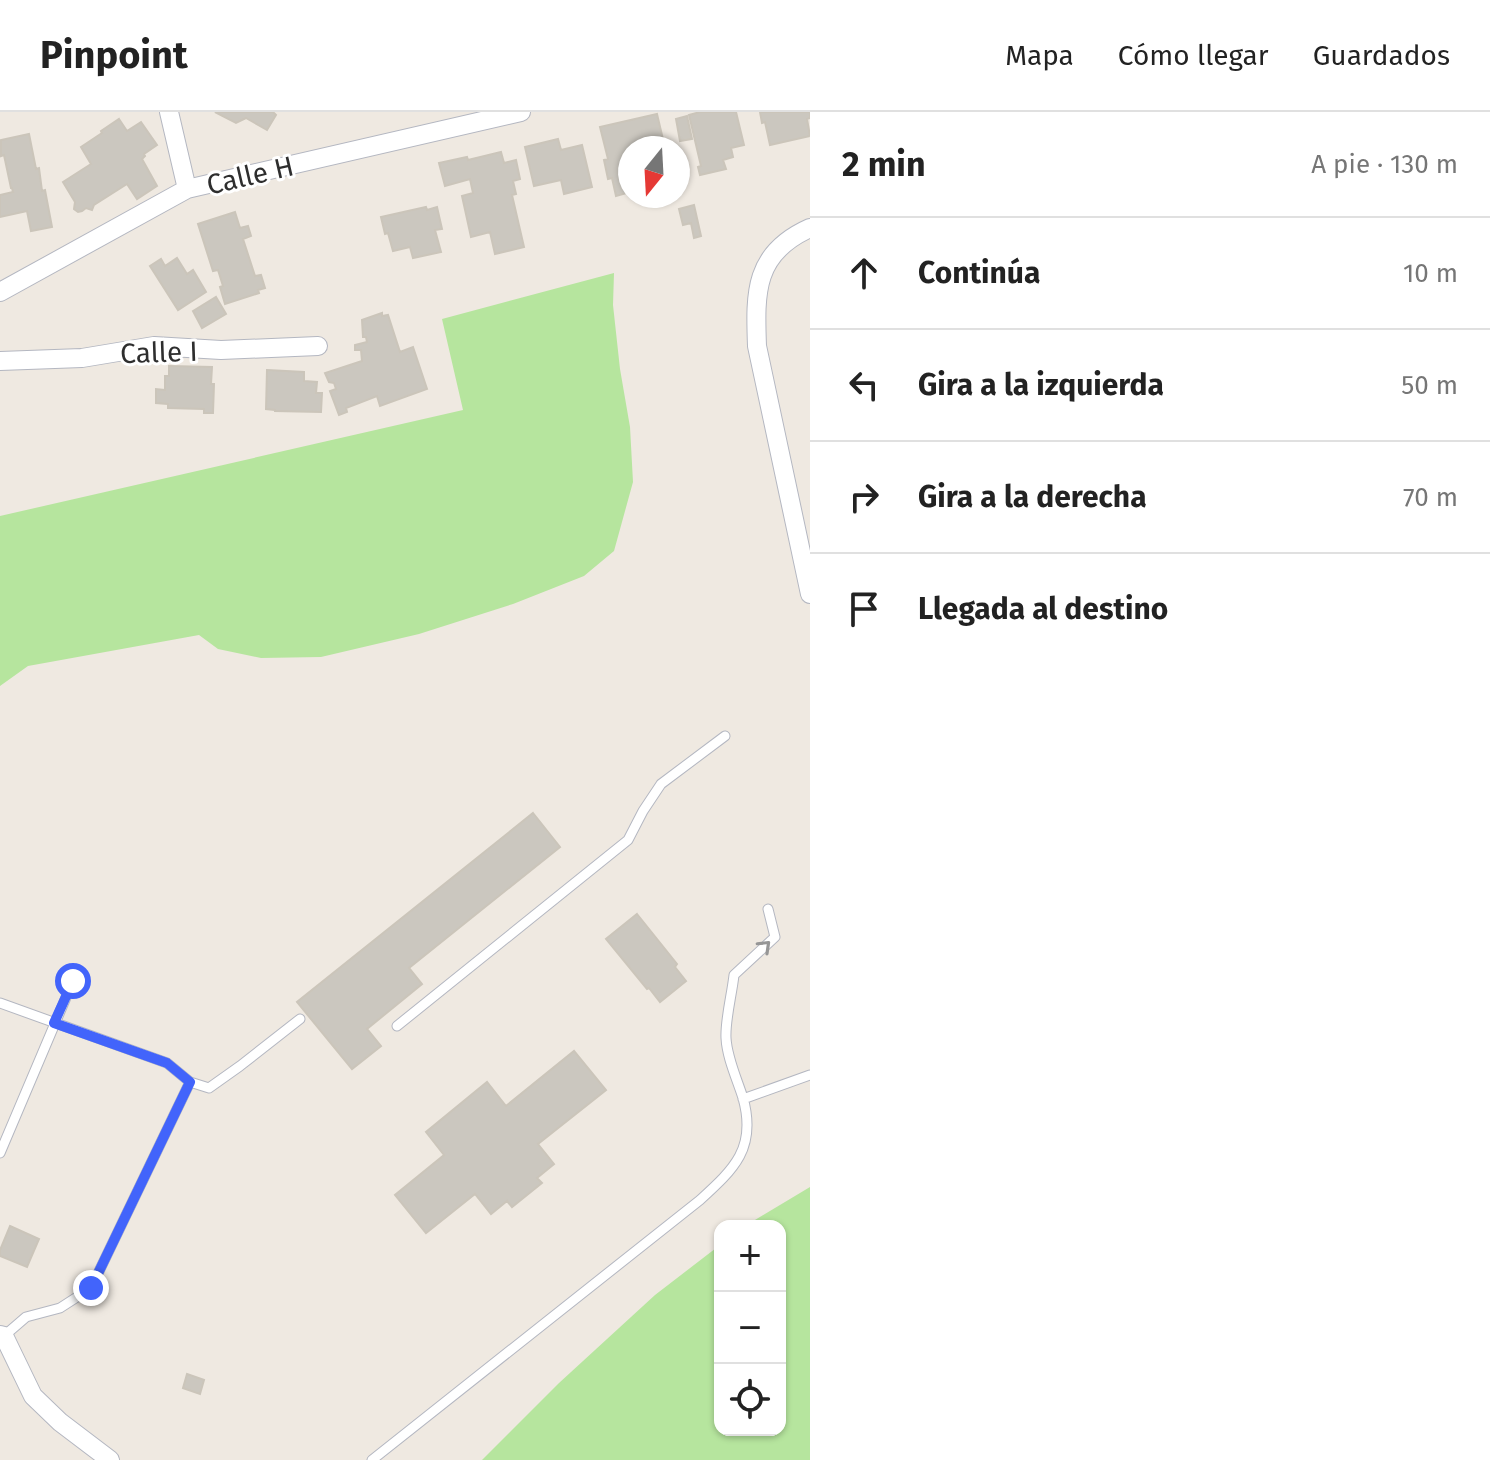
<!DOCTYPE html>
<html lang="es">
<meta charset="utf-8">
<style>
body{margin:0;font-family:"Fira Sans",sans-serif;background:#f2f2f2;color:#222}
.controls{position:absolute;right:24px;bottom:24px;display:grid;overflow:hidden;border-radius:16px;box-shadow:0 2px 6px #0004}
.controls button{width:72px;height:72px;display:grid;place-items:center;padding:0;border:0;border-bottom:2px solid #e0e0e0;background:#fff;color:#222;font:40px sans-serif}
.compass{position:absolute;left:618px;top:24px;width:72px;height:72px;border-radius:50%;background:#fff;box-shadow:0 2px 6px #0004;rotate:198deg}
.stop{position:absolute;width:24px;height:24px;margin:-18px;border:6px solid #4264fb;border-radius:50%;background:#fff}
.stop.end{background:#4264fb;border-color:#fff;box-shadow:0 2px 8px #0008}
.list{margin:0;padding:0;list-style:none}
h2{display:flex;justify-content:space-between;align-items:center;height:104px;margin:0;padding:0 32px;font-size:34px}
h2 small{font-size:26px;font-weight:400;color:#767676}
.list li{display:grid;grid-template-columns:52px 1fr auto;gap:24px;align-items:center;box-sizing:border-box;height:112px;padding:0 32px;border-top:2px solid #e0e0e0}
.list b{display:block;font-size:30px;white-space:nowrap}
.list em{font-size:26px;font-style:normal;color:#767676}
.icon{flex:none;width:44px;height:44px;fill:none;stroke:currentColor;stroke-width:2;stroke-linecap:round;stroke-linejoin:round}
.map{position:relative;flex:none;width:810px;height:1348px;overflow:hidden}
header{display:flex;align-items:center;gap:48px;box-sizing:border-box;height:112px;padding:0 40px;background:#fff;border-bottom:2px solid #e0e0e0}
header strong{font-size:38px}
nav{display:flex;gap:44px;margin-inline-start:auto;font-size:28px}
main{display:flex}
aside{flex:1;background:#fff}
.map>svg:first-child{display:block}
.green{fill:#b6e59e}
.building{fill:#cbc7bf;stroke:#cbc5ba;stroke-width:2}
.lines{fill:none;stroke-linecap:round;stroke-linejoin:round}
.service-casing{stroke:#b4b7c1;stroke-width:11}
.minor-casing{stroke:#b4b7c1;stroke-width:20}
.service{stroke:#fff;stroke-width:9}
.minor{stroke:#fff;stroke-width:18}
.oneway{stroke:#969696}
.route{stroke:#4264fb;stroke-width:10}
.labels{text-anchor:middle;stroke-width:6;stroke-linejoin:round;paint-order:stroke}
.street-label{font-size:28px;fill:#2e2e2e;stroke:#fff}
</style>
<header>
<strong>Pinpoint</strong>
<nav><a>Mapa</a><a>Cómo llegar</a><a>Guardados</a></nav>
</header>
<main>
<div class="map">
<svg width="810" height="1348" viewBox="0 0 810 1348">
<rect width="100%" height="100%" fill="#efe9e1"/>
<!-- green -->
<path class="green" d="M614,161l-1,32 7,64 10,58 3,55 -19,69 -30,25 -71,28 -94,30 -98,23 -60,1 -43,-9 -19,-14 -171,31 -28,20v-170l463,-106 -21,-91z
M810,1075v273h-328l77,-77 96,-88 65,-50v185h60v-204h-35z"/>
<!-- building -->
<path class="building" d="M215,0h58l3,3 -9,15 -21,-12 -10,5z
M700,0h36l8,33 -13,3 2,9 -10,3 3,9 -26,6 -2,-8 3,-1 -12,-51z
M760,0h50v6l-3,1 3,17 -40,9 -5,-23 -3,1z
M657,2l8,34h-35v44l-14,4 -4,-18 -4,1 -4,-19 4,-1 -8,-32z
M687,4l5,23 -12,2 -4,-22z
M119,7l8,12 14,-9 16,23 -13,9 1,2 -3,3 15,27 -20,13 -10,-15 -33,21 -2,5 -6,-2 -4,3 -4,1 -4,-3 1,-7 -12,-20 28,-18 -10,-17 21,-14 -1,-2z
M29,22l7,35 3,-1 3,23 3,-1 7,37 -21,4 -4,-20 -27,6v-22l13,-3 -1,-4h-1l-7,-33 -3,1v-16z
M558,27l3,11 21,-5 10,42 -28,7 -3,-14 -27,6 -9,-39z
M501,40l3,11 12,-3 4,19 -7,2 3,13 -4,1 12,52 -29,7 -5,-22 -19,5 -9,-41 11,-3 -3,-14 -25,7 -6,-23 28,-6 1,3z
M694,93l7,31 -7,2 -3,-15 -8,2 -4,-16z
M426,95l1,3 10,-3 5,22 -7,1 6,22 -28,6 -3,-11 -17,4 -5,-18 -3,1 -4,-17z
M235,100l5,16 8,-2 3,10 -8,3 12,37 6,-1 4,13 -7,2 1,3 -34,11 -5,-17 3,-1 -5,-16 -5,1 -15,-47z
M177,146l10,16 6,-4 13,22 -28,18 -28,-44 11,-7 4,7z
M216,185l10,17 -24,14 -9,-17z
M382,201v3l6,-1 12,37 13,-5 14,42 -47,17 -3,-10 -31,12 1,4 -8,3 -9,-24 6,-2 -2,-6 -5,-1 -4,-9 37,-12 -1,-11h-6v-5l12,-3 -1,-5h-3l-1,-17z
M169,254l43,1 -1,17h3l-1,29h-9v-4l-36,-1v-4l-12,-1v-14l9,1v-14h4z
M267,258l37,2v9l13,1 -1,11h6l-1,19 -46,-1v-1l-9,-1z
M533,701l27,34 -151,121 13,16 -55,45 14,17 -29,23 -55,-67z
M637,802l40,50 -2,3 11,14 -26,21 -11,-14 -2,1 -41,-50z
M574,939l32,39 -68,54 16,20 -17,14 5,5 -30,24 -5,-6 -16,13 -16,-20 -49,39 -31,-38 49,-40 -18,-23 61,-50 19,24z
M10,1114l29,13 -12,28 -27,-11v-6z
M187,1262l17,6 -4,14 -17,-6z"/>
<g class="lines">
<!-- service casing -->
<g class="service-casing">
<path id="service" d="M0,891l167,60 23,19 19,6 31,-22 60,-47
M397,914l231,-186 15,-29 18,-27 64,-48
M743,987l67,-24
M0,1041l73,-172
M4,1224l22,-19 34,-9 31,-20 99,-206
M372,1348l328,-260c34,-31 57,-52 43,-102 -6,-19 -16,-40 -17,-60 -1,-18 6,-44 8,-63l41,-38 -7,-28"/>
</g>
<!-- minor casing -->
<g class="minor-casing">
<path id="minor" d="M169,0l18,77
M810,116c-56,25 -55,64 -53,118l53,248
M0,180l187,-103 334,-77
M0,249l82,-3 72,-12 67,4 97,-4
M0,1223l4,1 29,60 27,26 50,38"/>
</g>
<!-- service -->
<use href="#service" class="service"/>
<!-- minor -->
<use href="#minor" class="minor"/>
</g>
<!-- one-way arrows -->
<defs><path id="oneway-chevron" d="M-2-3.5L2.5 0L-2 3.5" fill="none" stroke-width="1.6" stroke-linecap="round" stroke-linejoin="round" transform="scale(2)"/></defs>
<use class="oneway" href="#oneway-chevron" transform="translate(765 834) rotate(-44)"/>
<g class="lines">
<!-- route -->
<path class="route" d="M73,869l-19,42 113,40 23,19 -99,206"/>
</g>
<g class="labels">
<!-- street labels -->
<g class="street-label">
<text transform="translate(250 63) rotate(-13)" y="10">Calle H</text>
<text transform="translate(159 240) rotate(-2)" y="10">Calle I</text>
</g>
</g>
</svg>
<div class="controls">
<button>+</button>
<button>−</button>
<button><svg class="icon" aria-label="locate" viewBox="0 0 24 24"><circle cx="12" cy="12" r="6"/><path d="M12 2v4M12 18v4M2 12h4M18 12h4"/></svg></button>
</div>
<svg class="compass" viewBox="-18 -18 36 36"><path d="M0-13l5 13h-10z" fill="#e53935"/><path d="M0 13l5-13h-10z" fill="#767676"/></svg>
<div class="stop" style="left:73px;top:869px"></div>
<div class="stop end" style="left:91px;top:1176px"></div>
</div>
<aside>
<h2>2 min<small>A pie · 130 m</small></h2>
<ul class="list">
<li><svg class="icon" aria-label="ahead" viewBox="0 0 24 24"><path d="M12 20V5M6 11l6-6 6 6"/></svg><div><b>Continúa</b></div><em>10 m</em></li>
<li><svg class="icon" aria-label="left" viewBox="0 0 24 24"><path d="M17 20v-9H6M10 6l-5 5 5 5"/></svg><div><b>Gira a la izquierda</b></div><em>50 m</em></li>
<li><svg class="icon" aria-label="right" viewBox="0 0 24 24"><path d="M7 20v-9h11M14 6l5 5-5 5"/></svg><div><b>Gira a la derecha</b></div><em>70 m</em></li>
<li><svg class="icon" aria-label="arrive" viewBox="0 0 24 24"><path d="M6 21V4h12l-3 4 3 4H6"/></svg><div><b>Llegada al destino</b></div></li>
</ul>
</aside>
</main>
